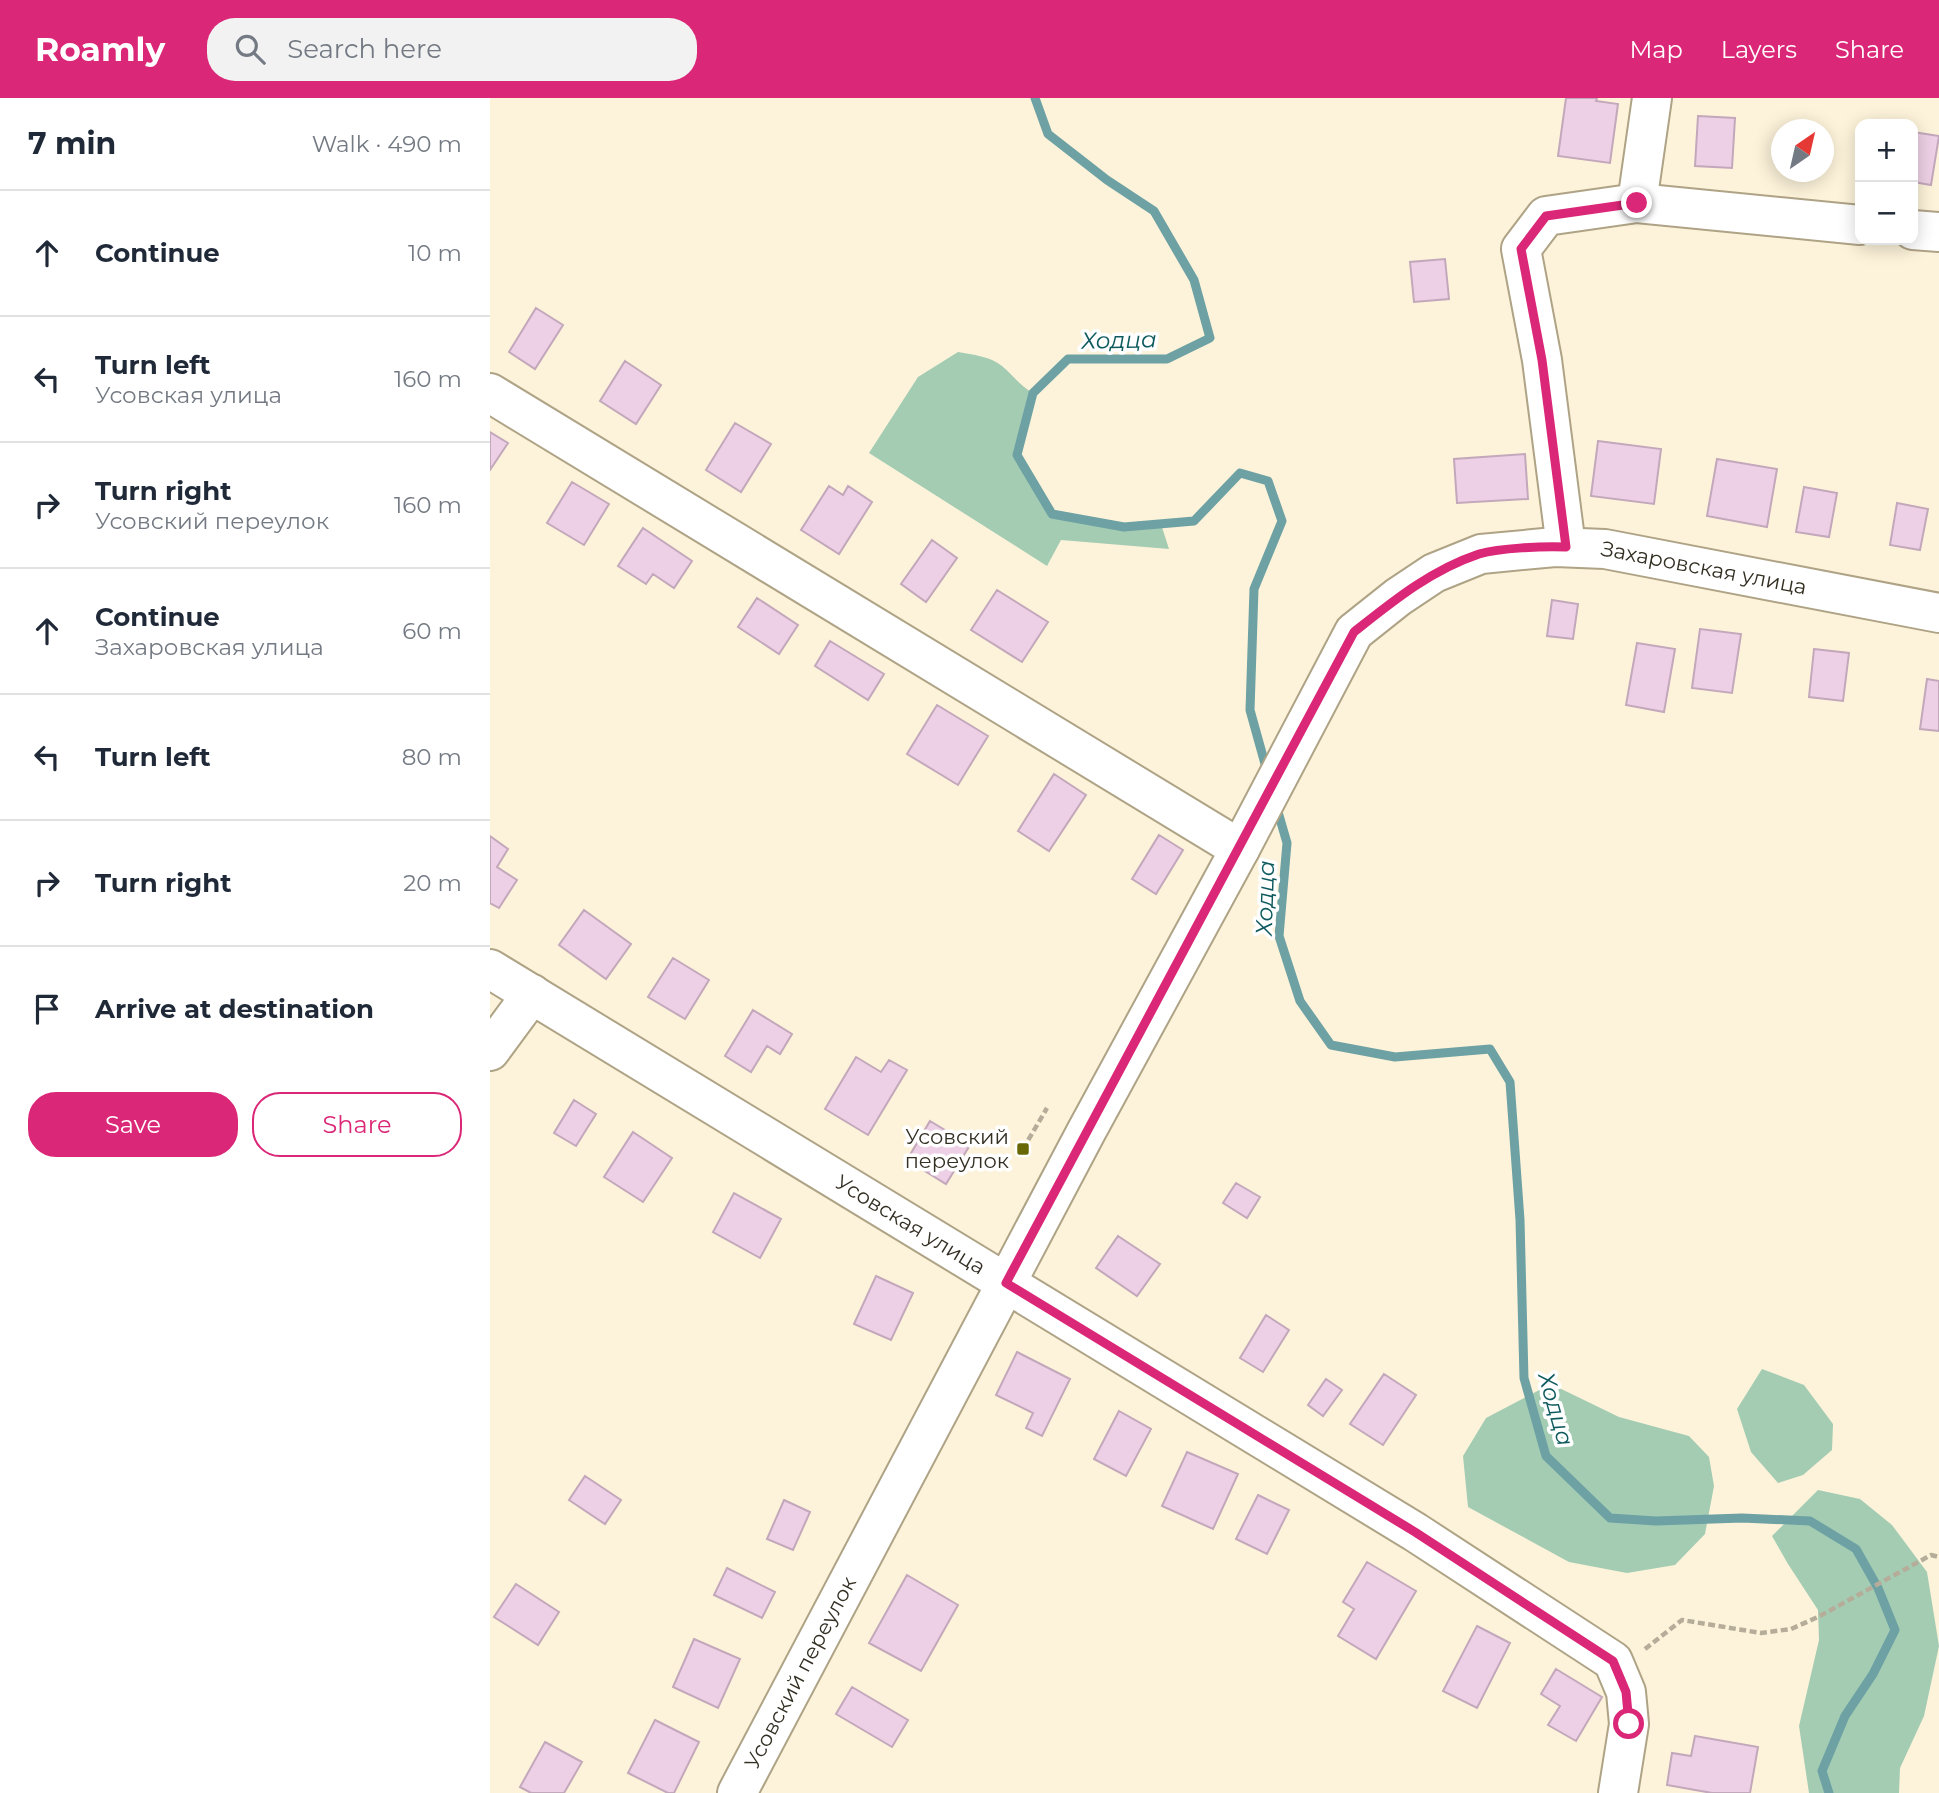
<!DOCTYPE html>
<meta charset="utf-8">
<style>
body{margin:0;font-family:Montserrat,sans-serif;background:#f2f2f3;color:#1f2937}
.controls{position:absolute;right:21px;top:21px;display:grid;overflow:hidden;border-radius:14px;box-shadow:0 4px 18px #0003}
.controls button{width:63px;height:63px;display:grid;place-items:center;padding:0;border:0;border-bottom:2px solid #e0e1e3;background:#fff;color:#1f2937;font:35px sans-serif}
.compass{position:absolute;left:1281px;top:21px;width:63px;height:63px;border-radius:50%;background:#fff;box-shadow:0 4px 18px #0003;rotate:34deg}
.stop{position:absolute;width:21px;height:21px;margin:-16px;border:5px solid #db2777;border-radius:50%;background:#fff}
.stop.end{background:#db2777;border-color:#fff;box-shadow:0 2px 7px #0008}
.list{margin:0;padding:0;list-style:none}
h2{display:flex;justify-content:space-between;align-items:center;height:91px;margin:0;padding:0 28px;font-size:30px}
h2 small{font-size:23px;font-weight:400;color:#747a83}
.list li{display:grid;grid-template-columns:46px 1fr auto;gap:21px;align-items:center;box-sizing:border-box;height:126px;padding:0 28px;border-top:2px solid #e0e1e3}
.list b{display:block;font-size:26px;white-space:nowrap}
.list p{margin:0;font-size:23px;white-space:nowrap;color:#747a83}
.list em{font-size:23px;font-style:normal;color:#747a83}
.actions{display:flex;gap:14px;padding:21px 28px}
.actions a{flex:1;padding:16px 0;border:2px solid #db2777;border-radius:28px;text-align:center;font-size:24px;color:#db2777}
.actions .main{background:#db2777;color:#fff}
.icon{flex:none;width:38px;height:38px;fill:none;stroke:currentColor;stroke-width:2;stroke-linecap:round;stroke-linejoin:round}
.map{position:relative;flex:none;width:1449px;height:1695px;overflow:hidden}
header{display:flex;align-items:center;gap:42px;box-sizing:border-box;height:98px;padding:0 35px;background:#db2777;color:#fff}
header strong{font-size:33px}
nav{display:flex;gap:38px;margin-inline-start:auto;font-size:24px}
.search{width:490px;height:63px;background:#f2f2f3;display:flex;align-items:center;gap:18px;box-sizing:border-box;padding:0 24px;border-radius:28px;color:#747a83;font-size:26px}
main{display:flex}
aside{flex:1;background:#fff}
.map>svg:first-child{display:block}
.forest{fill:#a3ccb3}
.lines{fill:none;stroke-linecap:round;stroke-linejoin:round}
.stream{stroke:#6da1a3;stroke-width:9}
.building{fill:#edd0e5;stroke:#c3a7bb;stroke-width:2}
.minor-casing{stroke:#afa386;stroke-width:42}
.path{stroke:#b5ad99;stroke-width:4.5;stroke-dasharray:7 3.5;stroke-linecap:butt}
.minor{stroke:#fff;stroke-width:38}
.route{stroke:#db2777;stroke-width:9}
.poi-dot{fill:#676803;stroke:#fff;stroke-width:2.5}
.labels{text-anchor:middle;stroke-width:7;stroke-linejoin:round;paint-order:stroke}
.street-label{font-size:21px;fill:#342f23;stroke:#fff}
.poi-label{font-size:21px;fill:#342f23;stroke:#fff;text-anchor:end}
.water-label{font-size:23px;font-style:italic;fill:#0e5a5e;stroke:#fff}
</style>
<header>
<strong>Roamly</strong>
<div class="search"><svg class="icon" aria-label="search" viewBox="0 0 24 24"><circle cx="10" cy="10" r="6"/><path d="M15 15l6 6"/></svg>Search here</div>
<nav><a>Map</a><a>Layers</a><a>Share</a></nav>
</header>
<main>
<aside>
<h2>7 min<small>Walk · 490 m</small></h2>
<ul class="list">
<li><svg class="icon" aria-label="ahead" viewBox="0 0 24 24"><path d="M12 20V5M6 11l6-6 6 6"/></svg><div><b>Continue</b></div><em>10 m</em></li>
<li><svg class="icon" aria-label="left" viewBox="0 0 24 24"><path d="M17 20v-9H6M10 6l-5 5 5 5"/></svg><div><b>Turn left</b><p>Усовская улица</p></div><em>160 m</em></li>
<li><svg class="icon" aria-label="right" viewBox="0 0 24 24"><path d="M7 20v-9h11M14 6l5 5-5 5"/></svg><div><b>Turn right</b><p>Усовский переулок</p></div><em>160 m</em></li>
<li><svg class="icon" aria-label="ahead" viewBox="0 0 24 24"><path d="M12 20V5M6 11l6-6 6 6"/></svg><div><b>Continue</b><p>Захаровская улица</p></div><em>60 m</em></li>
<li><svg class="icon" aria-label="left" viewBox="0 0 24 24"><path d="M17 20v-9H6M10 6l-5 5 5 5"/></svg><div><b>Turn left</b></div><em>80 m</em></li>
<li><svg class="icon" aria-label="right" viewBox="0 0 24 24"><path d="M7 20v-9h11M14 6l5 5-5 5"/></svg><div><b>Turn right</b></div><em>20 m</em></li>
<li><svg class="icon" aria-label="arrive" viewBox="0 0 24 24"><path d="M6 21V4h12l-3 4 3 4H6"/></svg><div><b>Arrive at destination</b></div></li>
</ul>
<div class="actions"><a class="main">Save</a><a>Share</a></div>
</aside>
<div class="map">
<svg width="1449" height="1695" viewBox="0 0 1449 1695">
<rect width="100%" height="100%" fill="#fdf3da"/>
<!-- forest -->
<path class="forest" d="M468,254c15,3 32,4 44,14 12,10 17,19 31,27l-16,62 35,59 72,13 37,-3 8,25 -108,-9 -14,26 -178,-113 49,-76z
M1272,1271l42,16 29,39 -1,26 -29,25 -25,8 -27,-31 -14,-43z
M1061,1286l68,33 70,19 20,21 5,29 -9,48 -30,31 -48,8 -58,-11 -101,-55 -5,-51 23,-38z
M1328,1392l42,9 32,26 35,47 12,74 -15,70 -24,52 -1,25h-90l-10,-67 20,-86 -1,-30 -30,-46 -16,-28z"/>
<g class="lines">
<!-- stream -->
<path class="stream" d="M545,0l13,36 59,46 47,31 40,69 16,58 -43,21h-99l-35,34 -16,62 35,59 72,13 70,-6 46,-48 28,8 14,40 -28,68 -4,121 17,61
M786,707l11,38 -8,93 21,65 31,44 64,12 95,-8 20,33 10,138 4,158 22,78 64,62 46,3 86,-3 68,3 46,28 22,39 17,42 -22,44 -28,42 -23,55 7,22"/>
</g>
<!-- building -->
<path class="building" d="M1076,0h31l-1,3 22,3 -8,59 -52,-7z
M1208,18l37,2 -3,50 -37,-2z
M1423,34l26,4 -8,49 -18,-3z
M955,161l4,40 -35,3 -4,-40z
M46,210l27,17 -28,44 -26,-17z
M135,263l36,24 -25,39 -36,-23z
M245,325l36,21 -30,48 -35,-22z
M0,334l18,11 -18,27z
M1108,343l63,8 -7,55 -63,-8z
M1035,356l3,45 -71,4 -3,-44z
M1227,361l60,10 -10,58 -60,-11z
M82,384l37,22 -25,41 -37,-22z
M339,388l14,9 5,-9 24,16 -33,52 -38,-24z
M1314,389l33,6 -8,44 -33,-5z
M1407,405l31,6 -8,41 -30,-5z
M153,430l49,33 -18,27 -21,-14 -7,10 -28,-18z
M442,442l25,18 -31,44 -25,-18z
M507,492l51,32 -26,40 -51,-32z
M267,500l41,27 -19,29 -41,-27z
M1062,502l26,4 -5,35 -26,-3z
M1210,531l41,5 -9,59 -40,-5z
M340,543l54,33 -16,26 -53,-34z
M1147,545l38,6 -11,63 -38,-7z
M1324,551l35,4 -6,48 -34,-4z
M1437,581l12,2v50l-19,-2z
M447,607l51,31 -30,49 -51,-31z
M564,676l32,21 -37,56 -31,-20z
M669,737l24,15 -27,44 -24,-15z
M0,738l18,13 -11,18 20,13 -18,28 -9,-5z
M94,812l47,34 -25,35 -47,-34z
M183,860l36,22 -24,39 -37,-22z
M263,912l39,24 -12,20 -13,-8 -16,26 -26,-16z
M366,959l25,15 8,-12 18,10 -39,65 -43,-26z
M84,1002l22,14 -20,32 -22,-13z
M440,1023l40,24 -24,39 -39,-24z
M143,1034l39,26 -29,44 -39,-25z
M746,1085l24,14 -13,21 -24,-15z
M244,1095l47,26 -21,39 -47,-26z
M628,1138l42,28 -23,32 -41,-28z
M386,1178l37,17 -22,47 -37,-16z
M776,1217l23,15 -26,42 -23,-14z
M527,1254l53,27 -28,57 -16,-8 7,-15 -37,-18z
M894,1276l32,21 -33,50 -33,-21z
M836,1281l16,11 -19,26 -15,-11z
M629,1313l32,18 -25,47 -32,-17z
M697,1354l51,22 -25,55 -51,-23z
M95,1378l36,24 -16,24 -36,-24z
M768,1397l31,15 -22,44 -31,-15z
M294,1402l26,12 -17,38 -26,-11z
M877,1464l49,29 -40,68 -38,-23 16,-27 -11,-7z
M237,1470l48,24 -13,26 -48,-23z
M417,1477l51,30 -37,66 -52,-28z
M26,1486l43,28 -21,33 -44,-28z
M987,1528l33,17 -33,65 -34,-17z
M204,1541l46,20 -22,49 -45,-21z
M1066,1571l46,28 -26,44 -28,-16 12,-19 -19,-12z
M362,1589l56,33 -16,27 -56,-33z
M165,1622l44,22 -25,51h-6l-40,-20z
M1205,1638l63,11 -8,46h-38l-45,-8 5,-32 19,3z
M55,1644l37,20 -18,31h-33l-11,-6z"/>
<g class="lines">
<!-- minor casing -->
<g class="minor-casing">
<g id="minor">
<path d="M1147,105l15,-105"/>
<path d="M1423,132l26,2"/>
<path d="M0,295l750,456"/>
<path d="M1076,449l-24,-187 -21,-111 25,-33 91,-13 223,22"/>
<path id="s1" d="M0,871l925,563 198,129 13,31 3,32 -11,69"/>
<path d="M0,953l42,-57"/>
<path id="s2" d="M247,1695l349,-661 154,-283 114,-217 44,-35 36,-24 47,-19 74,-7 50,2 334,64"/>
</g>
</g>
<!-- path -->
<path class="path" d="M533,1051l24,-41
M1155,1551l37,-29 79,13 30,-4 27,-12 113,-62 8,2"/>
<!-- minor -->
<use href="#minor" class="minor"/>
</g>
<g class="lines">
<!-- route -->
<path class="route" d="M1139,1626l-3,-32 -13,-31 -198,-129 -409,-249 348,-651c39,-31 77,-62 125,-78 21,-6 64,-8 87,-7l-24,-187 -21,-111 25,-33 91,-13"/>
</g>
<!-- markers -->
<rect class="poi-dot" x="526" y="1044" width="14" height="14" rx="3.5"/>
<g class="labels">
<!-- street labels -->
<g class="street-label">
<text dy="7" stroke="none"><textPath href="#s2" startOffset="1690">Захаровская улица</textPath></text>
<text dy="7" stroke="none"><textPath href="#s1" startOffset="492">Усовская улица</textPath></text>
<text dy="7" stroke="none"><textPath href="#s2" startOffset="136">Усовский переулок</textPath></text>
</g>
<!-- poi labels -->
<g class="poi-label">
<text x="519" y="1046">Усовский<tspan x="519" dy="24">переулок</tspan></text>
</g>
<!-- water labels -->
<g class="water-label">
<text transform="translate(629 242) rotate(-1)" y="8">Ходца</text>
<text transform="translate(775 800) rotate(-88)" y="8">Ходца</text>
<text transform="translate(1066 1311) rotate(74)" y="8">Ходца</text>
</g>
</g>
</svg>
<div class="controls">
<button>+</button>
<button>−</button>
</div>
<svg class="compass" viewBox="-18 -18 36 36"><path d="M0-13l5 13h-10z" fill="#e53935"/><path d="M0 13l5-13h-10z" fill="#747a83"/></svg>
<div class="stop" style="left:1139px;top:1626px"></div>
<div class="stop end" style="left:1147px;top:105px"></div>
</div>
</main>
